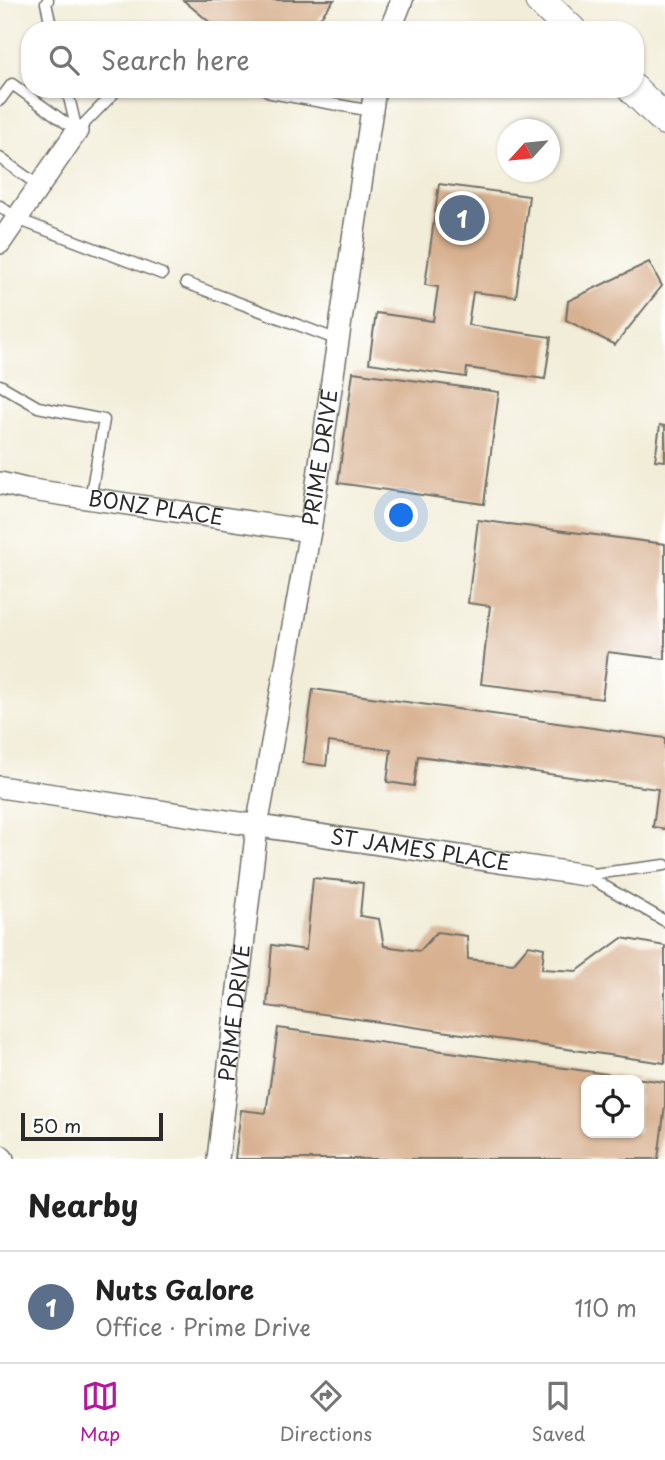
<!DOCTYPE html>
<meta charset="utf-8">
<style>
body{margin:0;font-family:"Playpen Sans",sans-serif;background:#f2f2f2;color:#222}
.controls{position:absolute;right:21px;bottom:21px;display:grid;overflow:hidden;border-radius:14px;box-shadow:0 2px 5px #0004}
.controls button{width:63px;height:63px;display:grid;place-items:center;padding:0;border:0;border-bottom:2px solid #e0e0e0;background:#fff;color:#222;font:35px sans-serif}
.compass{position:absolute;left:497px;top:119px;width:63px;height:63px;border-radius:50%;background:#fff;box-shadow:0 2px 5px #0004;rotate:243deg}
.scale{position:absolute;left:21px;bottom:18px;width:142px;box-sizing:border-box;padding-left:7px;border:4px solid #2b2b2b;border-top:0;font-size:19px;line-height:24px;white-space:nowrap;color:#2b2b2b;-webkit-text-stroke:5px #fff;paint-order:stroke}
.you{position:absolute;left:402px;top:516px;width:24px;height:24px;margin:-18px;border:5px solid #fff;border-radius:50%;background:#1a73e8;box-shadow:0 0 0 10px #1a73e833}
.badge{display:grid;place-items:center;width:46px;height:46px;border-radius:50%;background:#b5179e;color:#fff;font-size:23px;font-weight:700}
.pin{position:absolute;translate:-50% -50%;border:4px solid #fff;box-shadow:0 2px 7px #0006}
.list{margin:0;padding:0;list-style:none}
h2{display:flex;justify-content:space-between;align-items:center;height:91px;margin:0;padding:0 28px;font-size:30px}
h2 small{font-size:23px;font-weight:400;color:#767676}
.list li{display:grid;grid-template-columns:46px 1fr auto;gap:21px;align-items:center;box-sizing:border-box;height:112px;padding:0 28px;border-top:2px solid #e0e0e0}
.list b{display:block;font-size:26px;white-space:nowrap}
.list p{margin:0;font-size:23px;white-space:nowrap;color:#767676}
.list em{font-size:23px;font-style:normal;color:#767676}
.icon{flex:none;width:38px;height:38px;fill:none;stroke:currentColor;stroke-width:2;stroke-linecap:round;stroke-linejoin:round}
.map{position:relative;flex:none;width:665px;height:1159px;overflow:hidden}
.search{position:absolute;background:#fff;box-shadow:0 2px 5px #0004;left:21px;right:21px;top:21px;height:77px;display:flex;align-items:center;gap:18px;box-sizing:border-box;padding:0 24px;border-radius:28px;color:#767676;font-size:26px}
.sheet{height:203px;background:#fff}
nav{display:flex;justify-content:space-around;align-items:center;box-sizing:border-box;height:98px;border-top:2px solid #e0e0e0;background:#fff;font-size:19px;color:#767676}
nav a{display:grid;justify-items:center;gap:4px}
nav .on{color:#b5179e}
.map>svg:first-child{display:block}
.building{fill:#d8b190;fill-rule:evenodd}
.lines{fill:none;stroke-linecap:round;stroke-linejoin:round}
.lane-casing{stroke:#716f68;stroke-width:13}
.street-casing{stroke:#716f68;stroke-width:24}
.secondary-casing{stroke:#716f68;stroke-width:32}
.lane{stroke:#fff;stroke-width:10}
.street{stroke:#fff;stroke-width:21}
.secondary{stroke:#fff;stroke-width:30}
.labels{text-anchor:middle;stroke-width:5;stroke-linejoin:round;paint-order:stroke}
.street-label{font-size:21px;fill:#2b2b2b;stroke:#fff}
</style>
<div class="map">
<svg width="665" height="1159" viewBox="0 0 665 1159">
<rect width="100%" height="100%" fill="#fff"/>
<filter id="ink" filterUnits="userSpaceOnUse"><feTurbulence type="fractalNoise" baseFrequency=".0143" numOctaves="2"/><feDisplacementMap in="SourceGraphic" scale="14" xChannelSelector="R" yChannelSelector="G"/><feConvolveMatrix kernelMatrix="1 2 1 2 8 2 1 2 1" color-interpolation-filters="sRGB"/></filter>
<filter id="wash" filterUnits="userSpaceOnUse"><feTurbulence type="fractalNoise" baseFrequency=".00686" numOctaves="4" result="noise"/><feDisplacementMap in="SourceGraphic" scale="28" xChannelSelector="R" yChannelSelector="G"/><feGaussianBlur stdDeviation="1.57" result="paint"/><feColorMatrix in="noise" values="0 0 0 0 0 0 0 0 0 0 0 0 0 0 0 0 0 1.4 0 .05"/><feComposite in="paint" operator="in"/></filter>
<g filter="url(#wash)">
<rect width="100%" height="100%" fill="#f2edd8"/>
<g id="blocks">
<!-- building -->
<path class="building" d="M183,0h151l-24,30h-91z
M439,184l90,12 -13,101 -43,-5 -5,33 83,12 -6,42 -78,-11 -1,9 -97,-14 7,-50 57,8 5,-34 -13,-2z
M649,262l13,24 -47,59 -49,-25 2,-19z
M353,372l146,20 -15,112 -146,-21z
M660,425l5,1v35l-10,-1z
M478,520l187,24v115l-57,-7 -6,47 -121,-15 9,-78 -22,-3z
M313,689l352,49v91l-12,-2 5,-38 -240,-33 -4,30 -27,-4 4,-32 -62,-8 -3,24 -23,-3z
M313,878l50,5 -3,33 19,3 5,27 36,5 17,-19 30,4 1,23 45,5 16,-19 15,3 -2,21 35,2 45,-33 43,8v117l-398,-57 5,-61 34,5z
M278,1028l387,54v24l-7,53h-423l6,-49 25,3zM586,1080h53v53h-53z"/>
</g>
</g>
<g filter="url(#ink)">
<use href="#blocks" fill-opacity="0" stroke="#716f68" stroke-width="2"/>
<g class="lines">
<!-- lane casing -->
<g class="lane-casing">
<path id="lane" d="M48,0l-2,3 6,27
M67,89l10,42
M265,89l6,4 101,18
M0,100l12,-16 65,47
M77,131l41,-42
M0,158l39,28
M0,206l17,13 145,55
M186,283l152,57
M0,385l38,22 66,13 -14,79
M585,875l80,46
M585,875l80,-10"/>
</g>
<!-- street casing -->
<g class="street-casing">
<g id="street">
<path d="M390,30l12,-30"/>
<path d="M0,243l77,-112"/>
<path id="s1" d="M0,483l25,6 285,42"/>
<path id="s2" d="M0,787l585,88"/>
<path d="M0,1156l3,3"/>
<path id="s3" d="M218,1159l39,-332 53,-296 65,-442"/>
</g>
</g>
<!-- secondary casing -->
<g class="secondary-casing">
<path id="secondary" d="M540,0l31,30
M633,89l32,31"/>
</g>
<!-- lane -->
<use href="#lane" class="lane"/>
<!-- street -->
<use href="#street" class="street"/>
<!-- secondary -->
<use href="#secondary" class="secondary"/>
</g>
</g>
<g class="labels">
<!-- street labels -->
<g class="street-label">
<text dy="7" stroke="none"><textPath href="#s3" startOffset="709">PRIME DRIVE</textPath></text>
<text dy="7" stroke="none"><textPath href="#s1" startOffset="158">BONZ PLACE</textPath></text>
<text dy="7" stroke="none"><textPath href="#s2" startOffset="425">ST JAMES PLACE</textPath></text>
<text dy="7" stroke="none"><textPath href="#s3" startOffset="147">PRIME DRIVE</textPath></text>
</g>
</g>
</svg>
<div class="controls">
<button><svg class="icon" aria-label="locate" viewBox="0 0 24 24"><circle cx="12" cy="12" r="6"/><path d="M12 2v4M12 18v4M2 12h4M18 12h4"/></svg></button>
</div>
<svg class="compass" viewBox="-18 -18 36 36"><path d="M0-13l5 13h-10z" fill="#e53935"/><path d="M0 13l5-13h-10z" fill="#767676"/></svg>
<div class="scale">50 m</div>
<div class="you"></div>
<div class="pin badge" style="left:462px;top:218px;background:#5c6f8a">1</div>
<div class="search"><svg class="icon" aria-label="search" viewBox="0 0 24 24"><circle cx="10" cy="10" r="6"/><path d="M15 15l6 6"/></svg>Search here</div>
</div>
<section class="sheet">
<h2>Nearby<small></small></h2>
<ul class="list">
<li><span class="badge" style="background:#5c6f8a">1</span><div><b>Nuts Galore</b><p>Office · Prime Drive</p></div><em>110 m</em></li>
</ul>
</section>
<nav>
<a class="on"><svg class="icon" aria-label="map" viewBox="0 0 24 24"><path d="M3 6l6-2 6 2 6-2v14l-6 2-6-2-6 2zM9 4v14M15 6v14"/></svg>Map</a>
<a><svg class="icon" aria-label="directions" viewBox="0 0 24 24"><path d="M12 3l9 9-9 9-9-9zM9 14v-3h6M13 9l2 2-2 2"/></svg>Directions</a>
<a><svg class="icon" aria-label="saved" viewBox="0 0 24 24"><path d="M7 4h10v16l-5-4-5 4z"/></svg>Saved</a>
</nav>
